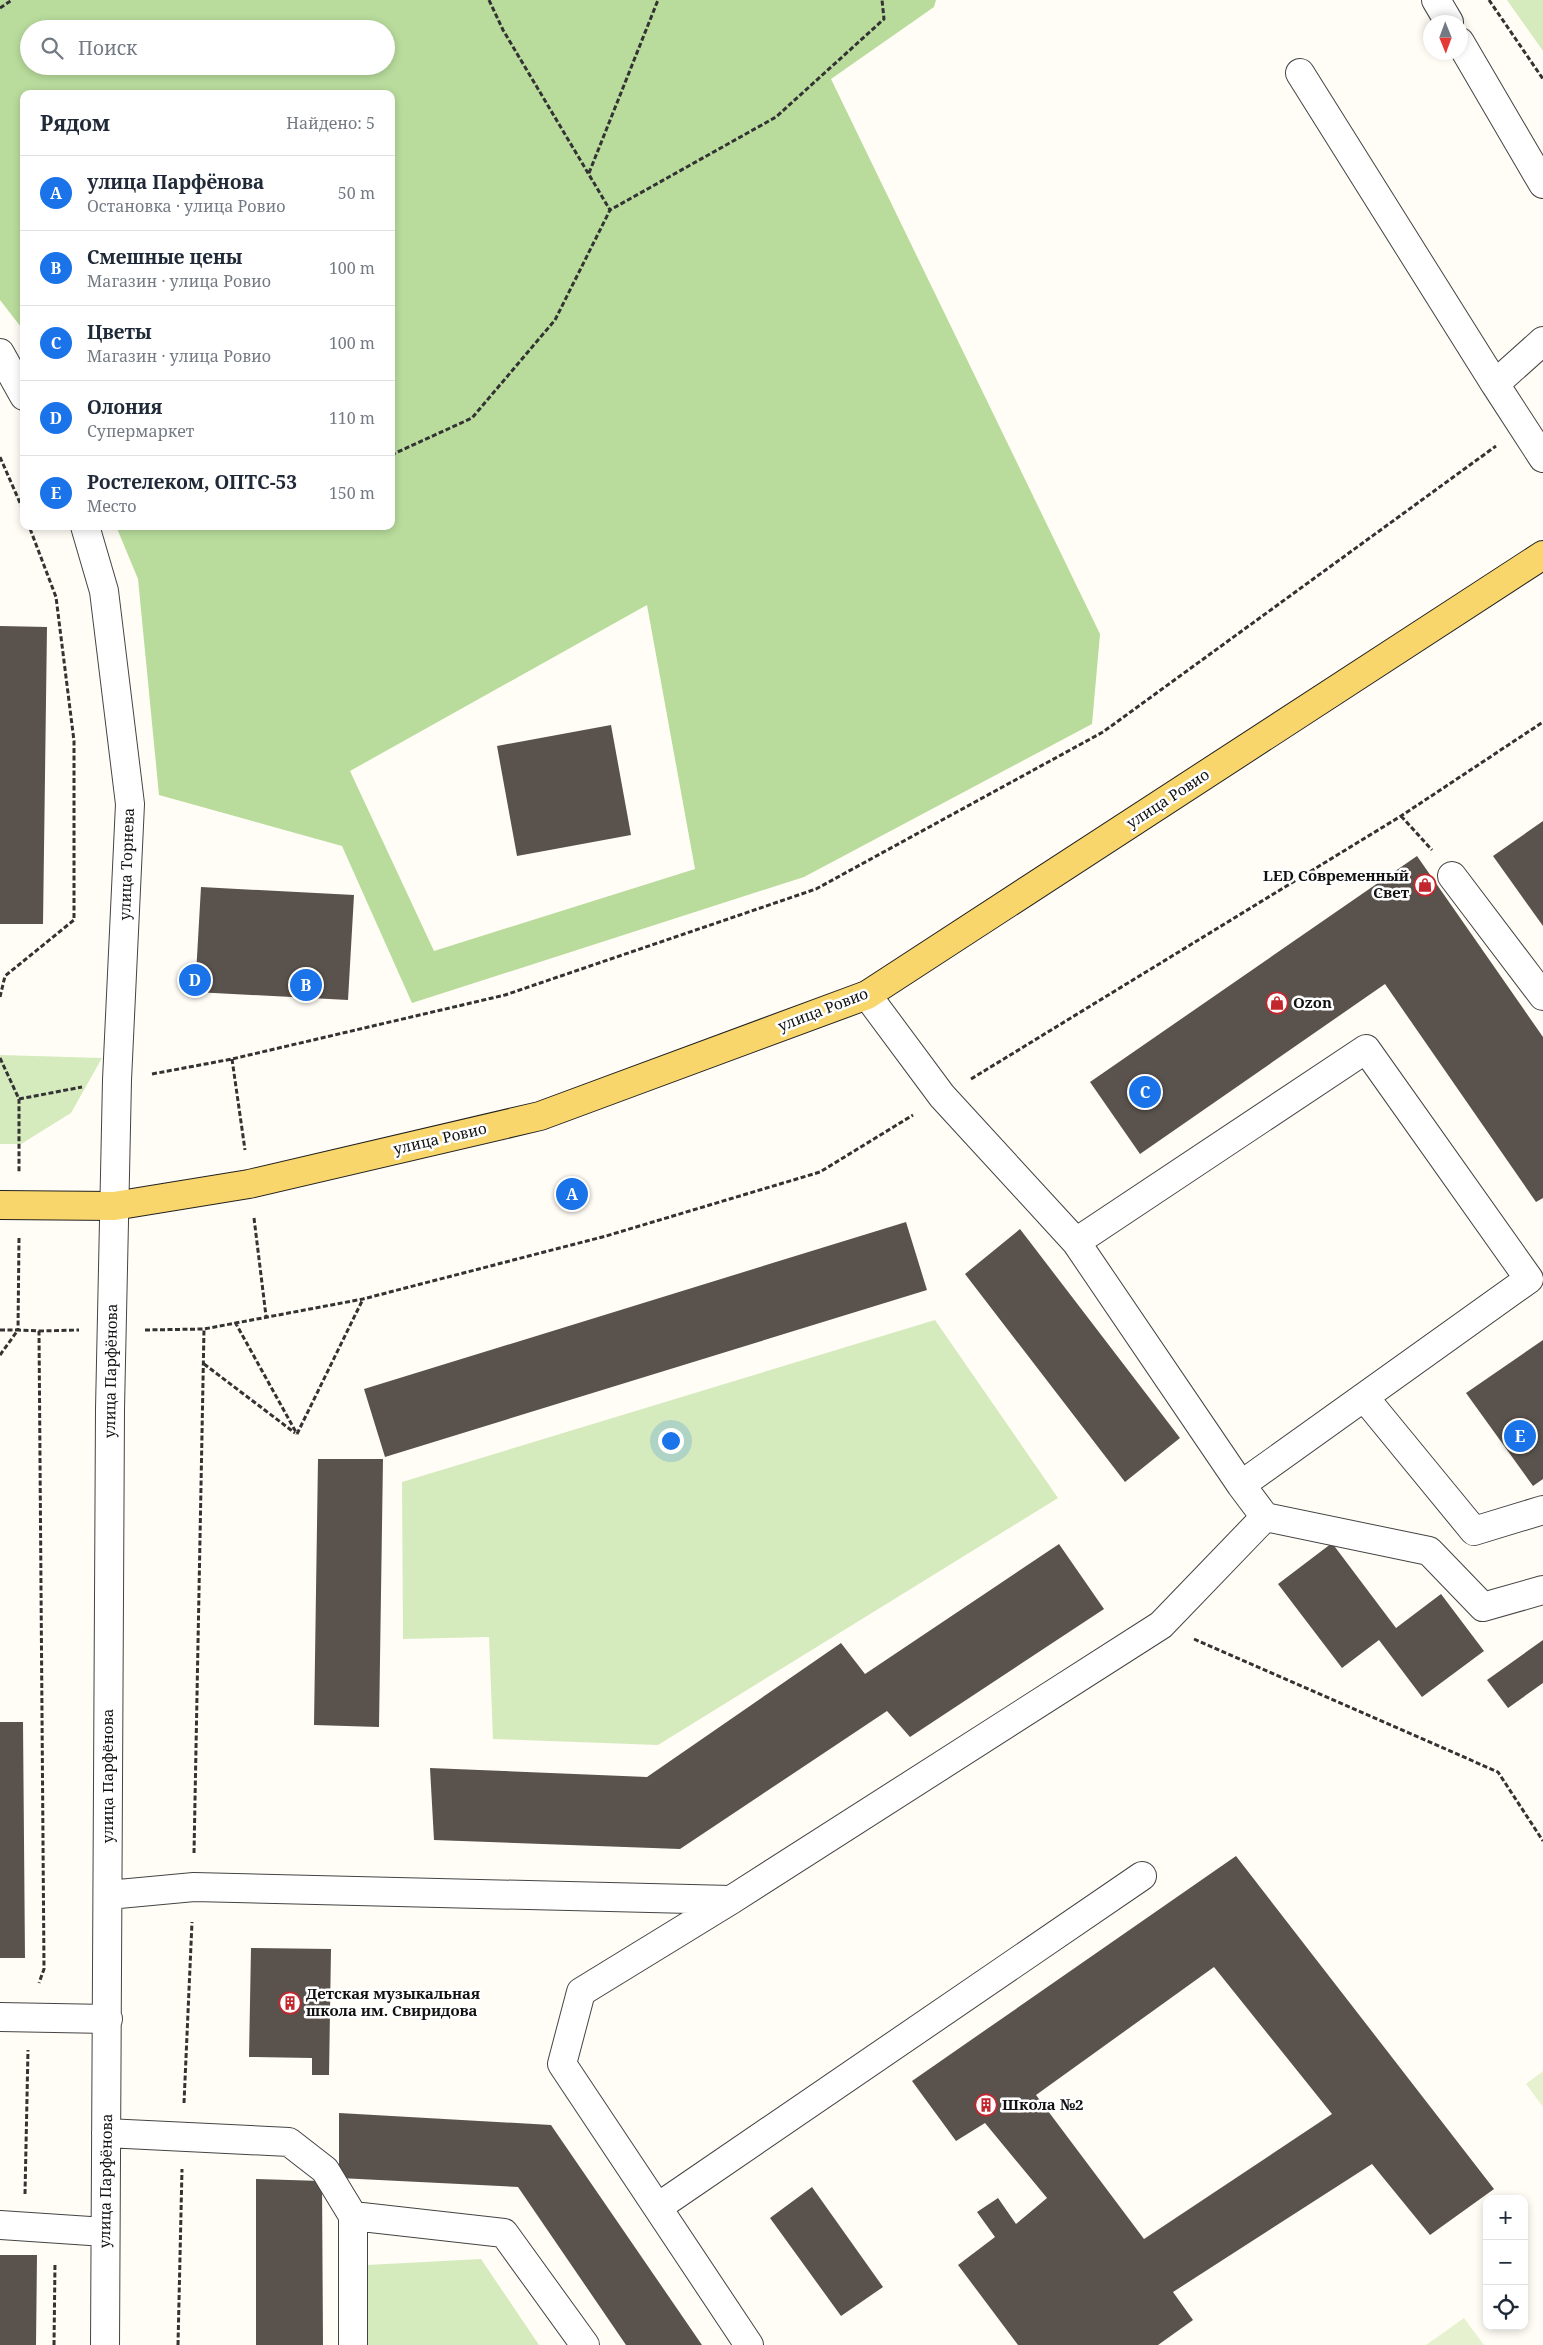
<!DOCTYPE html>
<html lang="ru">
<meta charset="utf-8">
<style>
body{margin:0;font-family:"Noto Serif",serif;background:#f2f2f3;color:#1f2937}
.controls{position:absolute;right:15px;bottom:15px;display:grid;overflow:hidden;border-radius:10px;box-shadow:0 2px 8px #0003}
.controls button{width:45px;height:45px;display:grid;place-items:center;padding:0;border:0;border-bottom:1px solid #e0e1e3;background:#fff;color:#1f2937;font:25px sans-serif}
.compass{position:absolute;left:1423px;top:15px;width:45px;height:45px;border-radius:50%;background:#fff;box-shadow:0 2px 8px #0003;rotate:179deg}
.you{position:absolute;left:670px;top:1440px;width:18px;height:18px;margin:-12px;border:4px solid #fff;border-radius:50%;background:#1a73e8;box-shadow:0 0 0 8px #1a73e833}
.badge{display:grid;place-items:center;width:32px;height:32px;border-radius:50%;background:#1a73e8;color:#fff;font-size:16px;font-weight:700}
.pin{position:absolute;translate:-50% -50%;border:2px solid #fff;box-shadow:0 1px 5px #0006}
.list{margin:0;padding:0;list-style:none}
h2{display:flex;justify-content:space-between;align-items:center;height:65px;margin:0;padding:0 20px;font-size:21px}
h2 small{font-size:16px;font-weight:400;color:#747a83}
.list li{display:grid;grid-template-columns:32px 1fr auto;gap:15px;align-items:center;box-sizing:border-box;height:75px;padding:0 20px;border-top:1px solid #e0e1e3}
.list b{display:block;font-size:19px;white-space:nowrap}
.list p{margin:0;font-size:16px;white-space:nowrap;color:#747a83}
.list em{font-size:16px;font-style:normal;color:#747a83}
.icon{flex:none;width:28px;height:28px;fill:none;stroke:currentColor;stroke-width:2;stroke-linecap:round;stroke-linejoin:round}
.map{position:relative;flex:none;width:1543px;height:2345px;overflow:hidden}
.search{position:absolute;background:#fff;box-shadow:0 2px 8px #0003;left:20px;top:20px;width:375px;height:55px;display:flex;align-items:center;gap:12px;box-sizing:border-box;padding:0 18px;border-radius:28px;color:#747a83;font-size:19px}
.panel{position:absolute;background:#fff;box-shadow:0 2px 8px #0003;left:20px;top:90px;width:375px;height:440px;border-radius:10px}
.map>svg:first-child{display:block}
.green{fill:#d5ebbd}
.forest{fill:#b9dc9c;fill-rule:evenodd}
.pitch{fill:#e6f2cf}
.building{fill:#5a524d;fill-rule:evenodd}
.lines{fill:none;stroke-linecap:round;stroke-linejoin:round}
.minor-casing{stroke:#444;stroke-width:30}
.major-casing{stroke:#222;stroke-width:30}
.path{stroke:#333;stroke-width:3;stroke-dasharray:5 2.5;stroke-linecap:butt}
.minor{stroke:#fff;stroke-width:28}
.major{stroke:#f9d66b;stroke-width:28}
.labels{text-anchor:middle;stroke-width:5;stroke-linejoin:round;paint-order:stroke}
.street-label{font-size:15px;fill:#111;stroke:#fff}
.poi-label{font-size:15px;font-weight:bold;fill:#111;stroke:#fff;text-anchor:start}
</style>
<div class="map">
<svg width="1543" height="2345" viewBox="0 0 1543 2345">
<rect width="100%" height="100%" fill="#fffdf5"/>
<!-- green -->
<path class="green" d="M1507,0h36v51z
M0,1055l102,3 -31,55 -50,31h-21z
M935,1320l123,178 -400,247 -165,-6 -4,-102 -86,2 -1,-157z
M481,2259l58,86h-172v-80z"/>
<!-- forest -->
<path class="forest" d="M0,0h936l-2,7 -103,72 269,555 -8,90 -288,153 -392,126 -70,-157 -183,-51 -21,-216 -22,-53h275v-432h-367v237l-24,-31zM29,29h357v37h-357zM647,605l48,264 -261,82 -84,-180z"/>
<!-- pitch -->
<path class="pitch" d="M1543,2071v36l-17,-23z
M1464,2318l20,27h-58z"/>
<!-- building -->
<path class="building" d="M0,626l47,1 -4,297h-43z
M611,725l20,110 -114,21 -20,-110z
M1543,821v105l-50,-70z
M1417,856l126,181v161l-7,4 -151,-218 -245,170 -50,-72z
M201,887l153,8 -6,105 -153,-8z
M906,1222l21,68 -542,167 -21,-68z
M1020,1229l160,209 -55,44 -160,-208z
M1543,1340v139l-10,7 -67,-93z
M318,1459h65l-4,268 -65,-2z
M1332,1543l64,85 45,-34 43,57 -62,46 -43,-57 -37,28 -64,-84z
M1059,1544l45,65 -194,128 -23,-26 -207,138 -246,-9 -4,-72 217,9 194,-134 24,31z
M1543,1640v43l-35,25 -21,-28z
M0,1722h23l2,236h-25z
M1236,1856l258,333 -64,46 -58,-71 -199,128 20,28 -35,25h-140l-60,-80 37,-28 -18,-25 21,-14 18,26 31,-26 -62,-75 -29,18 -44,-60zM1214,1967l118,147 -188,125 -108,-144z
M251,1948l80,1 -2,126h-17v-17l-63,-1z
M339,2113l212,12 151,220h-76l-108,-158 -179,-9z
M256,2179l66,2 1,164h-67z
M812,2187l71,100 -42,29 -71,-98z
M0,2255h37l-1,90h-36z"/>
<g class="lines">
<!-- minor casing -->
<g class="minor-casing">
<path id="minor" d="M1436,0l13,22
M1460,42l83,142
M1300,73l195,311
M1543,341l-48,43 48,74
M0,353l24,43
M85,526l19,65 26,213 -13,276 -7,329 -5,936
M1452,876l91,120
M1076,1242l290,-193 163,230 -288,206
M1364,1397l110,134 69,-21
M1265,1517l164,34 54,56 60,-17
M108,1895l86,-8 537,13
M0,2017l108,2
M106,2133l183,9 36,28 28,46 151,17 81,112
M658,2207l484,-331
M353,2216v129
M0,2225l105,7
M749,2345l-187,-281 19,-72 150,-92 430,-275 104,-108 -24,-32 -165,-243 -134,-146 -75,-101"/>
</g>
<!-- major casing -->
<g class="major-casing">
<path id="major" d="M0,1205l114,1 135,-22 291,-68 327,-121 676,-440"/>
</g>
<!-- path -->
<path class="path" d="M489,0l14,30 107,180
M1489,0l54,79
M0,8l12,-8
M589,173l69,-173
M391,455l81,-37 83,-98 55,-110 166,-93 108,-98 -2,-19
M0,457l24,55
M1401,816l31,34
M0,997l5,-21 69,-56v-179l-18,-144 -27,-71
M0,1058l19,41v73
M232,1059l13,91
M152,1074l80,-15 273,-64 311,-106 287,-157 393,-286
M971,1079l430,-263 142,-94
M19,1099l63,-12
M254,1218l12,98
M19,1238l-1,92 21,1 5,638 -5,14
M235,1322l62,112
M0,1330h18
M145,1330l59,-1 159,-30 243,-63 214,-64 93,-57
M39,1331l40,-1
M0,1355l18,-25
M204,1364l91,69
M297,1434l66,-135
M1194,1639l304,133 45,69
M194,1853l10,-524
M184,2103l8,-181
M25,2194l3,-144
M54,2345l1,-82
M178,2345l4,-176"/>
<!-- minor -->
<use href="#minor" class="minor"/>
<!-- major -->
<use href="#major" class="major"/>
</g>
<!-- icons -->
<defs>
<g id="shop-ring" transform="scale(1.125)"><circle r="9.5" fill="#fff" stroke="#c4262e" stroke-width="1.5"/><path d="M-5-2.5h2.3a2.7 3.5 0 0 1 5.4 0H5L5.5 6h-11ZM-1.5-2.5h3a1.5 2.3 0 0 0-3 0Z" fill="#c4262e"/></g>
<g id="building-ring" transform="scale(1.125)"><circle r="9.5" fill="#fff" stroke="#c4262e" stroke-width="1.5"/><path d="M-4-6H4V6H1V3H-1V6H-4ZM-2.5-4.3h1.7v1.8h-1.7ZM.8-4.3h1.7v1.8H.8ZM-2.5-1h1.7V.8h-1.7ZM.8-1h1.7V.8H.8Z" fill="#c4262e"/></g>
</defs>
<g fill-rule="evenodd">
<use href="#shop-ring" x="1425" y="885"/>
<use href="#shop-ring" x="1277" y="1003"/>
<use href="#building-ring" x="290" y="2003"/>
<use href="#building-ring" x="986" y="2105"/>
</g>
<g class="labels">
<!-- street labels -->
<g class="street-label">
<text transform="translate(1168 799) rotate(-33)" y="5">улица Ровио</text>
<text transform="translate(127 864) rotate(-88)" y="5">улица Торнева</text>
<text transform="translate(823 1010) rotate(-21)" y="5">улица Ровио</text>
<text transform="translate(440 1139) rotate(-13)" y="5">улица Ровио</text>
<text transform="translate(111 1371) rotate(-89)" y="5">улица Парфёнова</text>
<text transform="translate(108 1776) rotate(-90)" y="5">улица Парфёнова</text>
<text transform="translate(106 2181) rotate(-89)" y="5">улица Парфёнова</text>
</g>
<!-- poi labels -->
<g class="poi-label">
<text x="1409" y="881" text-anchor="end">LED Современный<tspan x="1409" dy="17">Свет</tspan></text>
<text x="1293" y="1008">Ozon</text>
<text x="306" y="1999">Детская музыкальная<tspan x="306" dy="17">школа им. Свиридова</tspan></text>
<text x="1002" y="2110">Школа №2</text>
</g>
</g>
</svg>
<div class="controls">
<button>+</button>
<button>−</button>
<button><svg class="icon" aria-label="locate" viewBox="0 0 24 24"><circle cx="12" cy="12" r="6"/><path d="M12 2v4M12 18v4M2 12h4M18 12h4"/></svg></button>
</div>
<svg class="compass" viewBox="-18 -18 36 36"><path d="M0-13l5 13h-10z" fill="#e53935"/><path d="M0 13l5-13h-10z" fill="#747a83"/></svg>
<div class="you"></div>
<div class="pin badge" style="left:572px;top:1194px">A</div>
<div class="pin badge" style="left:306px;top:985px">B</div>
<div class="pin badge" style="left:1145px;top:1092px">C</div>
<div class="pin badge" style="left:195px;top:980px">D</div>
<div class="pin badge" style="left:1520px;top:1436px">E</div>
<div class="search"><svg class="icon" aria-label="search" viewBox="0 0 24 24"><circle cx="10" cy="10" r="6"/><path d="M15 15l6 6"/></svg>Поиск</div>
<section class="panel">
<h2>Рядом<small>Найдено: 5</small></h2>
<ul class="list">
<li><span class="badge">A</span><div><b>улица Парфёнова</b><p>Остановка · улица Ровио</p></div><em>50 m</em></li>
<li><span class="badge">B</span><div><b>Смешные цены</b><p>Магазин · улица Ровио</p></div><em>100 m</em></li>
<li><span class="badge">C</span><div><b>Цветы</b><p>Магазин · улица Ровио</p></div><em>100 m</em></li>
<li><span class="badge">D</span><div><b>Олония</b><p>Супермаркет</p></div><em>110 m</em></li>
<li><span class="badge">E</span><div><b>Ростелеком, ОПТС-53</b><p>Место</p></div><em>150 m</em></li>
</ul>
</section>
</div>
